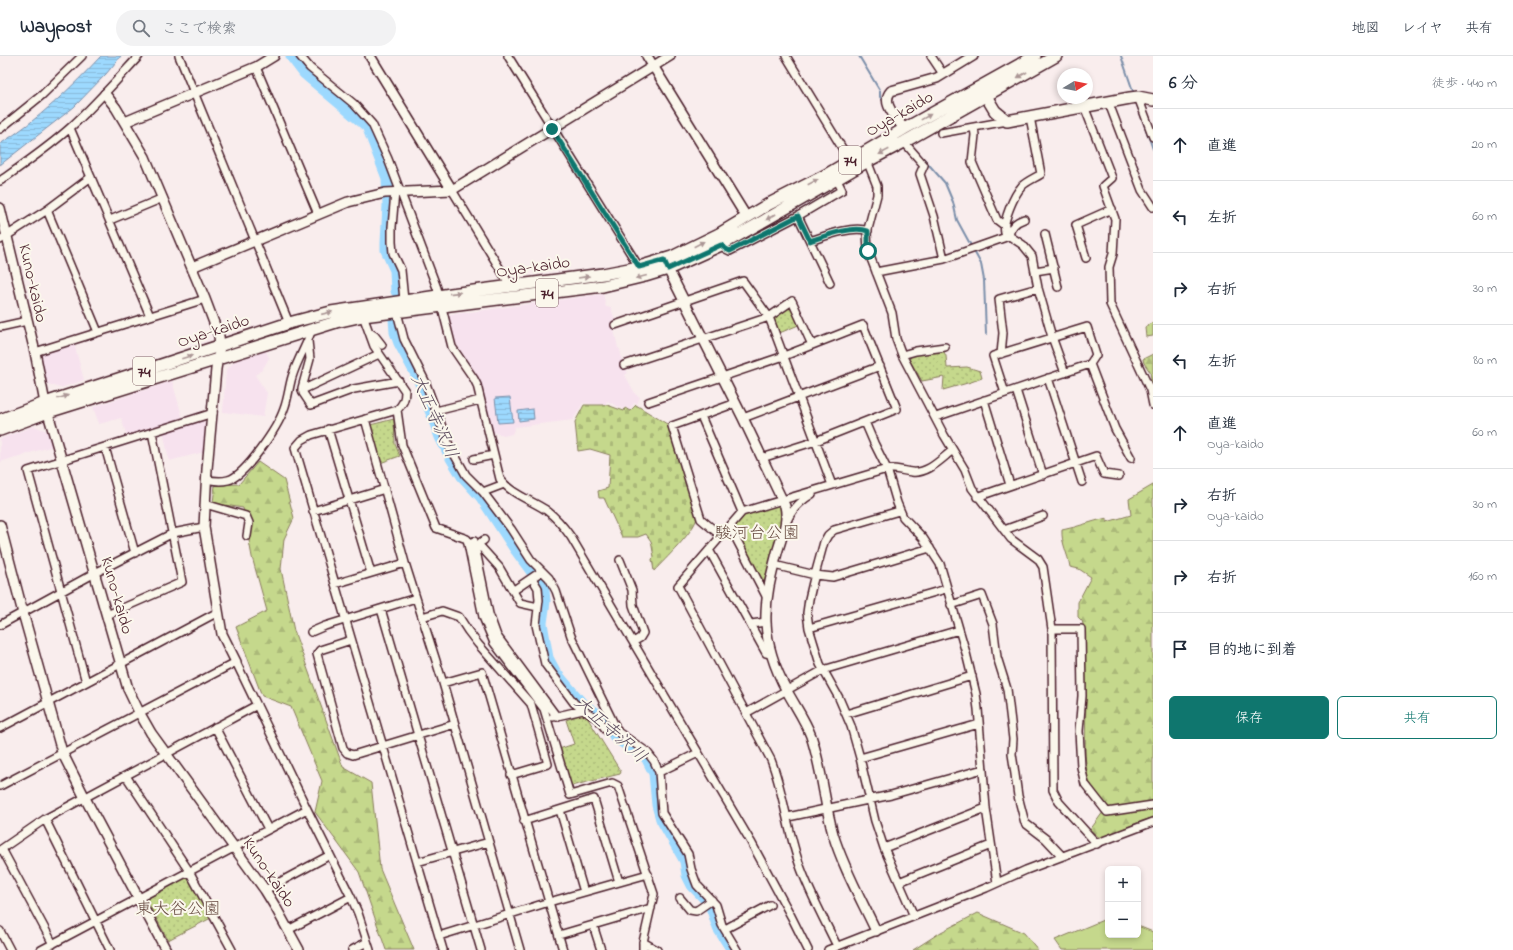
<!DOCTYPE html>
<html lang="ja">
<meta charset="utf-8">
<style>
body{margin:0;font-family:"Indie Flower","Klee One",sans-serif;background:#f2f2f3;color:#1f2937}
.controls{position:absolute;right:12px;bottom:12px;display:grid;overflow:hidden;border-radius:6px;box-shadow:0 2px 6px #0003}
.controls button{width:36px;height:36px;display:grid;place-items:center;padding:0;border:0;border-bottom:1px solid #e0e1e3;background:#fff;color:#1f2937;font:20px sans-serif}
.compass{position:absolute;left:1057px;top:12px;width:36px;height:36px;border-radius:50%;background:#fff;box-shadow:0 2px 6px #0003;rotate:80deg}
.stop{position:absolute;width:12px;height:12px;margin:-9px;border:3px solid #0f766e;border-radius:50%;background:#fff}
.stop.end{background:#0f766e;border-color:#fff;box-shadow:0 1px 4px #0008}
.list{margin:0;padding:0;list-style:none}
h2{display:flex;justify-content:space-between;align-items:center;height:52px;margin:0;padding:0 16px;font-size:17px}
h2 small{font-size:13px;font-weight:400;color:#747a83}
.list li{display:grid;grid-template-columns:26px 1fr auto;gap:12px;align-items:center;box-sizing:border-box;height:72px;padding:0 16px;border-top:1px solid #e0e1e3}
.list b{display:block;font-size:15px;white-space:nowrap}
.list p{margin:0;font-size:13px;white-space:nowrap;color:#747a83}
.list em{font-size:13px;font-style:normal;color:#747a83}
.actions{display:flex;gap:8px;padding:12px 16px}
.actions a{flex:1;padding:9px 0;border:1px solid #0f766e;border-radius:6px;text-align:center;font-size:14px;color:#0f766e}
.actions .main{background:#0f766e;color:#fff}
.icon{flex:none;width:22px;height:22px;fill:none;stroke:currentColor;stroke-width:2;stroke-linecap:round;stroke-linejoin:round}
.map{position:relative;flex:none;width:1153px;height:894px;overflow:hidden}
header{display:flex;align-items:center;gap:24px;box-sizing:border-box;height:56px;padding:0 20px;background:#fff;border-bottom:1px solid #e0e1e3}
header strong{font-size:19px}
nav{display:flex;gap:22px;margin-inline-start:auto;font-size:14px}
.search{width:280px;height:36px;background:#f2f2f3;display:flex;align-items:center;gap:10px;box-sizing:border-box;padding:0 14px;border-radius:22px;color:#747a83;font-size:15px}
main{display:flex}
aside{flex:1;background:#fff}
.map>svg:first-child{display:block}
.built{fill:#f7e2ee}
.grass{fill:#c5d88c;stroke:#887c5c}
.forest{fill:url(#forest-firs);stroke:#887c5c}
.cemetery{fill:url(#cemetery-stones);stroke:#887c5c}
.park{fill:url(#park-dots);stroke:#887c5c}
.water{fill:url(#water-rules);stroke:#7c8faa}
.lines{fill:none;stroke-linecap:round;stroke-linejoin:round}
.stream{stroke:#7c8faa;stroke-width:2}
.river{stroke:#9dd9fe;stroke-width:13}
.minor-casing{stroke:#4a1f2b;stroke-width:10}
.tertiary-casing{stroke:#4a1f2b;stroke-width:12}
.primary-casing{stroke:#4a1f2b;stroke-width:14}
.minor{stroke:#fbf7ec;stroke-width:7}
.tertiary{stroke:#fbf7ec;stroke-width:9}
.primary{stroke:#fbf7ec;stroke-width:11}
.oneway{fill:#ab9695}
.route{stroke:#0f766e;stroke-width:5}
.labels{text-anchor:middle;stroke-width:4;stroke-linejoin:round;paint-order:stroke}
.shield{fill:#fbf7ec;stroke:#7f6065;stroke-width:1}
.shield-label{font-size:16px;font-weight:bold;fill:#4a1f2b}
.street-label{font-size:17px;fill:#4a1f2b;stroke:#fbf7ec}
.park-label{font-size:17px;fill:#694d43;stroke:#fbf7ec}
.water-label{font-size:18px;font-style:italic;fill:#5f4e60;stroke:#fbf7ec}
</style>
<header>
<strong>Waypost</strong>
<div class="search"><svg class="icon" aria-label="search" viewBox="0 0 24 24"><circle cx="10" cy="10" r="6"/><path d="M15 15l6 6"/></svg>ここで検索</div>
<nav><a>地図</a><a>レイヤ</a><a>共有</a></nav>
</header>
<main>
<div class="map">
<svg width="1153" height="894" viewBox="0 0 1153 894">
<defs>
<pattern id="forest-firs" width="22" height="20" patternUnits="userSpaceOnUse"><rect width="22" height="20" fill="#c5d88c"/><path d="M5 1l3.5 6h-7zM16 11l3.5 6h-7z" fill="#abb979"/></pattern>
<pattern id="cemetery-stones" width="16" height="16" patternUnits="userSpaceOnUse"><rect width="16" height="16" fill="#c5d88c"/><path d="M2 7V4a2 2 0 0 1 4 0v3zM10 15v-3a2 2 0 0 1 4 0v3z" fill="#abb979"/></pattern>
<pattern id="park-dots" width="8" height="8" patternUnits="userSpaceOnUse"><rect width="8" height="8" fill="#c5d88c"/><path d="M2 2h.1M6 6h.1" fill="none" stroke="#abb979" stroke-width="1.8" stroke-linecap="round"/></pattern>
<pattern id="water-rules" width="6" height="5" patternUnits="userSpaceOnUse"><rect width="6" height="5" fill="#9dd9fe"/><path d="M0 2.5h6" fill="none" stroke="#89bada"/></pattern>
</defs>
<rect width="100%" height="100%" fill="#f9eded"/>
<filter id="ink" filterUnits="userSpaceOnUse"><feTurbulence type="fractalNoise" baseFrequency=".025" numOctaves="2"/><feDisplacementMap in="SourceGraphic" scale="8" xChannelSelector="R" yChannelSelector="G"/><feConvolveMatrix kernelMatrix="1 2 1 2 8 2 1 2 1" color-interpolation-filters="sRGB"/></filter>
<g filter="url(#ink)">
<!-- built -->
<path class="built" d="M603,238l3,13 5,1 5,15 -3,2 5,23 2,1 3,17 5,7 -3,2 11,20 4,2 -3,7 -3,-1 -4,7 -5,-3 -2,2 -16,-8 -2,4 -22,-2 -10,17 -58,7 -3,7 -8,2 -11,-4 -14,-53 -23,-36 -8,-28z
M74,287l10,37 -24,8 -14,-5 -6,-27 2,-4z
M266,295l3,7 -7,12 -7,5 12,18 -4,24 -40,-5 3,-42 9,-9z
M172,325l13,45 17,-6 3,2 -1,30 -35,9 -7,-36 -35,11 -6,-18 -22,6 -6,-17z
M34,370l15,6 4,14 -53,16v-23z"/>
<!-- grass -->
<path class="grass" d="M1108,862v17h30v-9l15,6v18h-91l-7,-10z"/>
<!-- forest -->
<path class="forest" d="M1153,266v14l-7,1 -1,-9z
M1153,298v38l-3,-20 -6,-9 -1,-4z
M258,406l26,18 10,38 -10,21 -3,30 13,62 49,136 28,16 9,86 34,81h-28l-27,-78 -44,-60 7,-31 -31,-74 -29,-11 -26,-69 31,-16 -15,-54 -9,-49 -30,-5 2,-18 24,-1z
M1153,429v333l-11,3 -42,17 -10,-8 16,-22 -18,-28 -3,-25 1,-59 -2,-49 1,-17 -3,-9 -4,-4v-15l13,-25 -12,-8 -9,-2c-2,-13 -9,-24 -8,-37 16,-3 30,-9 45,-12v4l24,-7 -2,-16z
M978,857l46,20 14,17h-125l28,-18z"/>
<!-- cemetery -->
<path class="cemetery" d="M584,349h23l17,6 1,-3 5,3 6,-6 31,19 30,94c-4,15 -32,41 -43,53l-2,-12 2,-2 -3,-16 -5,-7 -8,3h-16l-18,-39h-5l-1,-7 10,-3 2,-33 -20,-6 -12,2 -3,-29z"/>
<!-- park -->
<path class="park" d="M790,249l11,19 -24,10 -5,-18z
M943,294l3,6 1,12 20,-1 13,4 2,7 -11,4 -28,8 1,-13 -22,4 -13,-22c6,-9 24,-8 34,-9z
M394,363l1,25 5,12 -20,7 -10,-38z
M778,448l3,2 2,5 -1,11 -18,61 -3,-1 -28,-54 10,-14z
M582,658h3l36,58 -1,2 -49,12 -12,-37 15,-5 -8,-24z
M186,821h3l22,41 -43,22 -21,-39v-2z"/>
<!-- water -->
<path class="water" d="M101,0h20l-15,18 -32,33 -74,58v-21c38,-24 71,-56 101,-88z
M510,341l3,25 -15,1 -3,-25z
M533,353l1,10 -15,2 -1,-10z"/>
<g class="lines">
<!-- stream -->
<path class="stream" d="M859,0l21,35v6l4,5
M1121,0l13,38
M1136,46l17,47
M923,102l22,25 8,19 4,18 24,44 3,16 2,54"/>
<!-- river -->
<path class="river" d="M292,0l13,17 63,53 20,52 1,27 -2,38v7l9,20 1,21
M395,263l1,13 4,11 19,35 22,59 11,21 11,18 19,21 34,52 22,30 5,12 1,10 -3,22 6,35 8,15 28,33 22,13 11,18 31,20 8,16 3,32 4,14 24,42 2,14 5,10 18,19 8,24 14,22"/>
<!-- minor casing -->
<g class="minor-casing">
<path id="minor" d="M179,0l110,267
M300,0l10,12 44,36 18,20 16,35 49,129 15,59 22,32 3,6 23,94c11,15 31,21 46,31 11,8 18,17 25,27l180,305 40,74 17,34
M508,0l131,211
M786,0l64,105
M931,0l12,18
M256,11l62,147
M1138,41l15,40
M1108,45l34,89 11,17
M1084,50l28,72 -9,8 12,33 -2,35 -4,13 1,37 40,86 3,15
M1030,61l11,57c-6,4 -14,7 -19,12 -8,9 -20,36 -17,47l18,12 9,11 6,32 14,49 13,36
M70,72l80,188
M0,73l42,-34 40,-39
M941,77l33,-6
M904,86l20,23 -4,9 14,42 10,43
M866,102l11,28v9l-10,38 1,18 24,62 4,26 6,16 42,80 21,35 7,18 39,51 27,20 5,8 9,62 1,161 6,12 38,42
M0,125c24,-17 49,-34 71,-54 24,-22 46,-47 68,-71
M452,134l59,97
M395,136l-3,35v15l1,11 8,17 3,30
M47,154l51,122
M798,160l32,67
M110,164l53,-22
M1005,170l-8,-6 -25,-58 3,-27 -1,-8 33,-6
M1045,178l13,53
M0,184l47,-30 44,-33
M810,185c15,-5 43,-16 58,-10
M721,189l5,4 4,2 68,-35 44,-26 -5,-10
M1086,202l-10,-33 36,-16
M1035,215l19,-3
M876,216l68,-13 65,-23c1,-9 6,-14 15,-17
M397,256l7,27 21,42 11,30 44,-11
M362,257l12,33 31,45c0,9 -2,13 -8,19l-86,25 -9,5 -7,8 148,502
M615,269l128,-44 26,36 63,168
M0,271l27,-6
M369,276l6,4 7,9
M308,285l2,18 -8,29 1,5 8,12 43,-16 45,-8
M35,296l170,-53
M1001,298l2,-21 -4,-34 39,-11
M902,299l14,-4 29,-4
M1090,308l25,65 16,29
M624,309l145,-48 23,-16 20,44
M1048,322l34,104
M302,334l77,-36
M1016,334l27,85
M984,344l26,85
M648,346l136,-46 79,-31 34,84 -81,32 -54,17
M397,354l5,35 34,83 31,11 16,78 11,26 50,66 26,86 42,-12 6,3 36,108 -11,48v8
M436,355l13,34 17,30 17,17
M701,360l41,96
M936,361l154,-53 6,-9 -9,-28 -94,29 12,37
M743,362l137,-52
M365,363l40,144 38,120 77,267
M865,366l9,21 13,26 10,34 6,14 20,21 17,26 26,89 10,41 2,15 8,99 11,75
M328,373l43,144
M105,391l30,106
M474,403l20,-4
M206,423c7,2 14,3 22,1 17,-4 50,-53 56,-71 4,-10 5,-22 8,-32 5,-17 15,-32 20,-48
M504,428l-21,8 28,37 20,31 18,18 7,13 15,45 47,96 29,20 7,9 5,11 3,41 26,41 3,15 6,16 19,20 6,20 15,25
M977,441l119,-41 8,18 15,2
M205,448l41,12 3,7 -2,13
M313,455l72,-22
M899,455l-65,19 -6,5 -4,7 -11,40 -4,17 -2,14 2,15 11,36 19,34 12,28 9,32 15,63 9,27 30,68
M787,465c5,-12 15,-21 25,-27
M730,471l37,71
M1004,474l39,-14
M721,480l-20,-17 -29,-93 64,-23
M484,484l-3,2 -1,4 19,21 21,36 18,4
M474,485l15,73 8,22 60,81
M709,494l57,103 5,1
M620,504l12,30 1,15 10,28 -3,5 -7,4
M774,509l41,10 18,2 97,-29
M532,522l6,10 1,12 -3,25 9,39 29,39 9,7 15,9 9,12 8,-6
M335,528l70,-21
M514,534l28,-19
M951,549l31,-10 11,29 4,33 10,32 6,50 -1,15 2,13 4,29 7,27 21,16 16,17
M381,553l100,341
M107,559l75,-33 -30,-150
M422,561l20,-6 17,6 9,14 10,13 53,60 17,60 -37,11
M751,568l15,-2
M0,569l95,-52 78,-40 31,-6
M809,572l137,-39
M1052,573h29l1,67 -3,35 2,36 4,17 22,28 46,-7
M311,576l14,-6 91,-28
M351,584l-31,10 -3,4 26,94 4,5 6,2 102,-31
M86,626l-58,-211 185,-58
M443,627l39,-11 81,278
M746,657l77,-43 136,-40
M846,658l126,-38
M553,661l30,-7
M215,671l53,102
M0,672l218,-116
M860,702l119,-34
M659,716l39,-19
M126,720l63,95 43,79
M0,730l236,-124 71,147 44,88 7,16 12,37
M560,754l24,82
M788,761l103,-22 92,-26
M45,763l65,131
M524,765l70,-22 25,83
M884,792l102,-40
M2,793l51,95
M0,794l45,-31 212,-114
M417,806l72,-20
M899,826l92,-37
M265,834l65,-35
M680,842l10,12 6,1 16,-11
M593,869l8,25
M725,873l45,-24
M288,874l63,-33
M0,875l10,19
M559,879l92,-27
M439,880l110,-34 99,-28
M643,886l14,8
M837,890c-13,-27 -28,-54 -38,-83 -12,-34 -15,-70 -28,-103l-93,-174 64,-74 145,-43c9,-1 16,2 25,3 16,2 29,-13 41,-22
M41,894l266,-141
M352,894l15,-8
M828,894l158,-62 40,-18 127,-48"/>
</g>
<!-- tertiary casing -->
<g class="tertiary-casing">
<path id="tertiary" d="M370,0l82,134
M647,0l100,162
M105,38l11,14 29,49 60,142 14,37 1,10 -4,23 -9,100 -3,58 18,107 14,28
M125,66l131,-55 18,-11
M904,73c-7,-11 -24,-26 -13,-38l46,-13 36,-22
M0,152l35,144 10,51 83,286 11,23 12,21 114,157 11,18 23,42
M665,207l78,155 42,88c4,16 -4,32 -8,47 -6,23 -12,45 -11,69 1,24 9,47 21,69 8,15 18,29 24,45 11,32 13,66 22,98 10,33 28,65 43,97
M192,211l156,-65 37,-9 67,-3 218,-134
M0,469l23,88 39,139 23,46 81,152"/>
</g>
<!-- primary casing -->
<g class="primary-casing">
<path id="primary" d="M986,40l9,15 12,10 123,-23 8,-1 15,3
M0,364l45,-17 244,-80 42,-11 120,-18 152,-20 36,-7 33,-10 47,-23 50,-30 57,-29 78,-46 131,-73
M0,374l48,-18 288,-90 27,-6 240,-30 42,-10 23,-7 53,-24 32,-18 115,-66 36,-19 152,-86"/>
</g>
<!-- minor -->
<use href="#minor" class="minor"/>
<!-- tertiary -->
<use href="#tertiary" class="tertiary"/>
<!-- primary -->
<use href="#primary" class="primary"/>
</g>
<!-- one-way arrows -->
<defs><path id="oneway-solid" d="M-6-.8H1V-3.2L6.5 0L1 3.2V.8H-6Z"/></defs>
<g class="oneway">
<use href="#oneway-solid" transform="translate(1022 19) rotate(150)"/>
<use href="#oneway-solid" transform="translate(926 61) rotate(-29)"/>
<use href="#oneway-solid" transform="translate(884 96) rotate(153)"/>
<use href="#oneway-solid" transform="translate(813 126) rotate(-27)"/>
<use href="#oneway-solid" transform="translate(771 161) rotate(150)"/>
<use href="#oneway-solid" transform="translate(699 188) rotate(-27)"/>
<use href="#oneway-solid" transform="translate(584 221) rotate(-9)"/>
<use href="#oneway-solid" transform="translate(641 221) rotate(166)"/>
<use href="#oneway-solid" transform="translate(455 237) rotate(-6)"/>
<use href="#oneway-solid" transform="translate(327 257) rotate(-13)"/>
<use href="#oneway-solid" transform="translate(187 301) rotate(-18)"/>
<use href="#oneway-solid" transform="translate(63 341) rotate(-18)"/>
</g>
</g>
<g class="lines" filter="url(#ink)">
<!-- route -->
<path class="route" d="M552,73l87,138 25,-7 4,9 53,-24 5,4 4,2 68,-35 12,25c15,-5 43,-16 58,-10v20"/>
</g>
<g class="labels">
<!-- shield labels -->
<g class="shield">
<rect x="839" y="90" width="22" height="28" rx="3"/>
<rect x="536" y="223" width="22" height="28" rx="3"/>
<rect x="133" y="301" width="22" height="28" rx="3"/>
</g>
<g class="shield-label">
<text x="850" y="110">74</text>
<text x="547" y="243">74</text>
<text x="144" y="321">74</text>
</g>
<!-- street labels -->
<g class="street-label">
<text transform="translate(899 57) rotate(-30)" y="6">Oya-kaido</text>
<text transform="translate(533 210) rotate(-8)" y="6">Oya-kaido</text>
<text transform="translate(34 227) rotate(77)" y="6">Kuno-kaido</text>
<text transform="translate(213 274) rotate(-18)" y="6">Oya-kaido</text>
<text transform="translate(118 539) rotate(74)" y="6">Kuno-kaido</text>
<text transform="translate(270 816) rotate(56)" y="6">Kuno-kaido</text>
</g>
<!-- park labels -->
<g class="park-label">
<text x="757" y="482">駿河台公園</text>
<text x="178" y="858">東大谷公園</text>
</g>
<!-- water labels -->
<g class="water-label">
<text transform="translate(435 360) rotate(66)" y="6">大正寺沢川</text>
<text transform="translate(611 673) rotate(42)" y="6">大正寺沢川</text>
</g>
</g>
</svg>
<div class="controls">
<button>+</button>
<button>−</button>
</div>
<svg class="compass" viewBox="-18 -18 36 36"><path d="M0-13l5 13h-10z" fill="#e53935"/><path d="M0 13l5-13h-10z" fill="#747a83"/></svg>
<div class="stop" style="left:868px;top:195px"></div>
<div class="stop end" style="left:552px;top:73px"></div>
</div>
<aside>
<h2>6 分<small>徒歩 · 440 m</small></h2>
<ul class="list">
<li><svg class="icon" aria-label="ahead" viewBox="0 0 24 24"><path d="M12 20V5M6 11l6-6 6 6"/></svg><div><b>直進</b></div><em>20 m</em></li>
<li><svg class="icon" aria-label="left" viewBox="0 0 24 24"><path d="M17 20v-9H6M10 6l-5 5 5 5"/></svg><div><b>左折</b></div><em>60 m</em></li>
<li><svg class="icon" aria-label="right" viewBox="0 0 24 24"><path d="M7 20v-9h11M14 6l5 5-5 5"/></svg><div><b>右折</b></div><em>30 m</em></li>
<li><svg class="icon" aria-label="left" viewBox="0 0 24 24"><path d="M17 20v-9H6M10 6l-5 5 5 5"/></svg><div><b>左折</b></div><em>80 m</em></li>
<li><svg class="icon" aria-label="ahead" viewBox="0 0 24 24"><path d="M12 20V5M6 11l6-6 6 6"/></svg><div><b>直進</b><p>Oya-kaido</p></div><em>60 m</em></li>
<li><svg class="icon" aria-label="right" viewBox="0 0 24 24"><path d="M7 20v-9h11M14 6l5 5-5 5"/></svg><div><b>右折</b><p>Oya-kaido</p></div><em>30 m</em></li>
<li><svg class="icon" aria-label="right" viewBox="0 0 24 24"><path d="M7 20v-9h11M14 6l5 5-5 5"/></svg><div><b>右折</b></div><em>160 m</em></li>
<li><svg class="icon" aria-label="arrive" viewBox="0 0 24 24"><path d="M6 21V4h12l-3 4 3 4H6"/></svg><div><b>目的地に到着</b></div></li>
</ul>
<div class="actions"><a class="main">保存</a><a>共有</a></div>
</aside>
</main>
